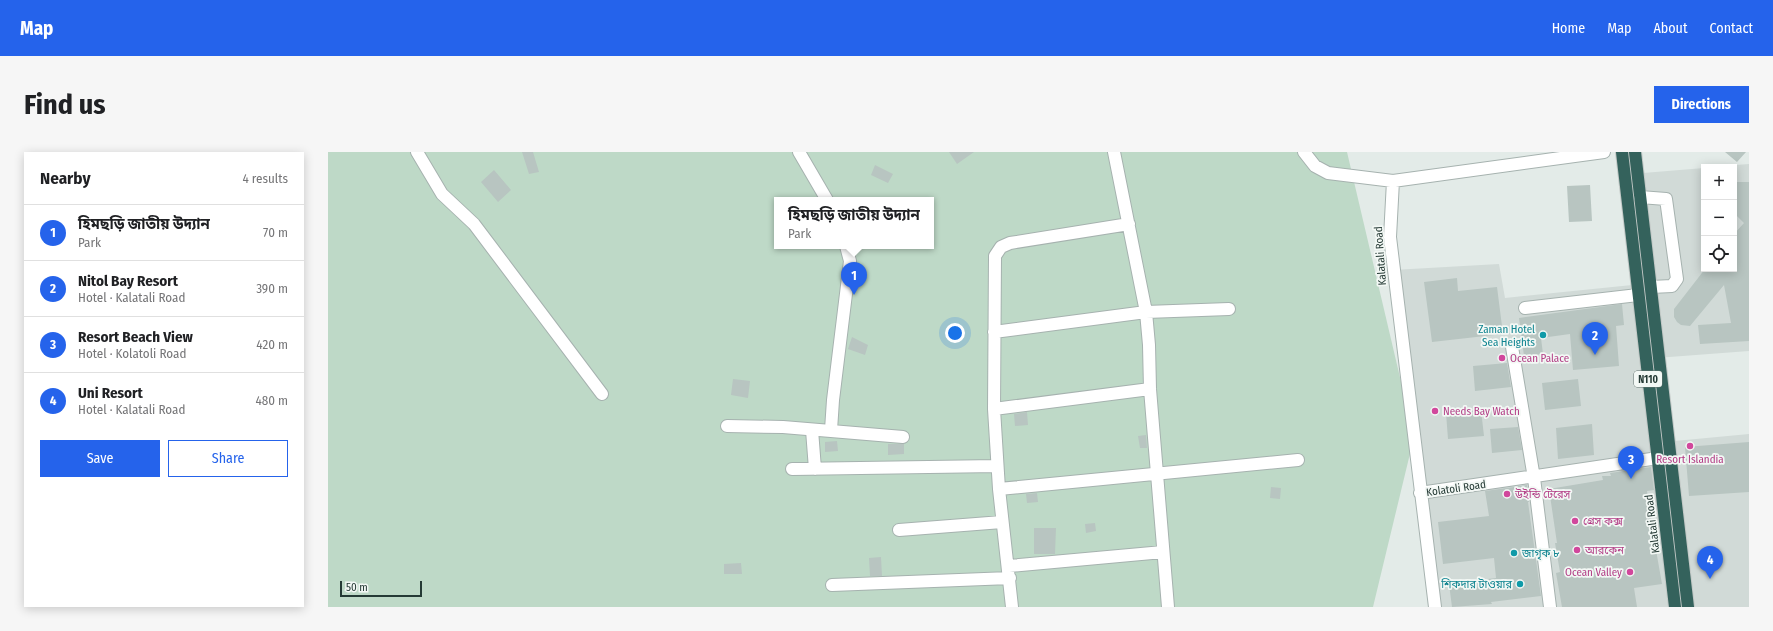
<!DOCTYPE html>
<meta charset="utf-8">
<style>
body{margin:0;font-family:"Fira Sans Condensed","Noto Sans Bengali",sans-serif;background:#f6f6f6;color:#202124}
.controls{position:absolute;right:12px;top:12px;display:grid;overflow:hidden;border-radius:0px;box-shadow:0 2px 10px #0003}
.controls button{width:36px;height:36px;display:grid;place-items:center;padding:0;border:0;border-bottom:1px solid #e0e0e0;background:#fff;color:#202124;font:20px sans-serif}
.scale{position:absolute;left:12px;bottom:10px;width:82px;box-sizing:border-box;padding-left:4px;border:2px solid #253a35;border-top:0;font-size:11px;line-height:14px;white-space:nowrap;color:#253a35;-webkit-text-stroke:3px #f3f8f5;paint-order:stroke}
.you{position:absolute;left:627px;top:181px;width:14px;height:14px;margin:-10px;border:3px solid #fff;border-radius:50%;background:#1a73e8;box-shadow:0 0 0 6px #1a73e833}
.badge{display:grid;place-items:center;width:26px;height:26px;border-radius:50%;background:#2563eb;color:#fff;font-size:13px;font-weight:700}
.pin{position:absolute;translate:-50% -33px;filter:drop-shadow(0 1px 2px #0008)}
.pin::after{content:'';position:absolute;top:21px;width:14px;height:12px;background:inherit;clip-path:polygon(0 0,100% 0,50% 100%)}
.popup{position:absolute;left:446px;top:45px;width:160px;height:52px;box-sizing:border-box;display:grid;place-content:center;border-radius:0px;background:#fff;filter:drop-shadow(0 1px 3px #0005);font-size:13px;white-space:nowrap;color:#757577}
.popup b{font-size:15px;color:#202124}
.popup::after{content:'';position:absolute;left:50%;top:100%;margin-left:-8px;border:8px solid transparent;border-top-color:#fff}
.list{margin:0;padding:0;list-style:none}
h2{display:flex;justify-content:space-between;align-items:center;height:52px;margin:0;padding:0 16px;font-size:17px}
h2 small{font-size:13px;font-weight:400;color:#757577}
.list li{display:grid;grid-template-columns:26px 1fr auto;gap:12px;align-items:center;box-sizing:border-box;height:56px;padding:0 16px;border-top:1px solid #e0e0e0}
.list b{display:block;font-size:15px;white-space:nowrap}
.list p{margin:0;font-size:13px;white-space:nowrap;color:#757577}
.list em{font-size:13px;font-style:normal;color:#757577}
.actions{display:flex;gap:8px;padding:12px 16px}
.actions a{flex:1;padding:9px 0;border:1px solid #2563eb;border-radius:0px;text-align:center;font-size:14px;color:#2563eb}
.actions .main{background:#2563eb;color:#fff}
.icon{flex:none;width:22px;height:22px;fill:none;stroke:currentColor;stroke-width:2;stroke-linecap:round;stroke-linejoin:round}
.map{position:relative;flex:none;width:1421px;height:455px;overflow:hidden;border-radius:0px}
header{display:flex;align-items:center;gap:24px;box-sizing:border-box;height:56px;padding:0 20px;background:#2563eb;color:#fff}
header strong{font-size:19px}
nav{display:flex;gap:22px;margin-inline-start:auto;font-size:14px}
.intro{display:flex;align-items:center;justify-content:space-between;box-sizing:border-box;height:96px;padding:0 24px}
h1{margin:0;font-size:28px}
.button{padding:10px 18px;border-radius:0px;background:#2563eb;color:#fff;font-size:14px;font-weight:700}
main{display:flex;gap:24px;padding:0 24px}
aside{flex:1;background:#fff;border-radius:0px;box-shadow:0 2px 10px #0003}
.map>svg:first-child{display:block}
.built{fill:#d1dad7}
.green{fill:#bed9c7;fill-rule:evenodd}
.building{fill:#b8c5c1}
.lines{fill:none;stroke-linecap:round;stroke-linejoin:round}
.minor-casing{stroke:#a6b2af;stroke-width:14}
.highway-casing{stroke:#c2c8c6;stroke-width:14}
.minor{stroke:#fff;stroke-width:12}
.highway{stroke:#34625c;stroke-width:12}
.culture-dot{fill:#0f9aa8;stroke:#f3f8f5;stroke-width:1.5}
.hotel-dot{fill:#d1479c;stroke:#f3f8f5;stroke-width:1.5}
.labels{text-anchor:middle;stroke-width:3.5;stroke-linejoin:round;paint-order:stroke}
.shield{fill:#f3f8f5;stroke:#63736f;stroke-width:1}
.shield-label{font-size:10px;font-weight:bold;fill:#253a35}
.street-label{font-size:11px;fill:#253a35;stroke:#f3f8f5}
.culture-label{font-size:11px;fill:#0d838f;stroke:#f3f8f5;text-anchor:end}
.hotel-label{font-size:11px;fill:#b23c85;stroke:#f3f8f5;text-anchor:start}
</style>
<header>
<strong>Map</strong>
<nav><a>Home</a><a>Map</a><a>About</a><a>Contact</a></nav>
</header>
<div class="intro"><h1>Find us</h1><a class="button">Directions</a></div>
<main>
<aside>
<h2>Nearby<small>4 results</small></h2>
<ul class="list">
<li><span class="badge">1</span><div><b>হিমছড়ি জাতীয় উদ্যান</b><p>Park</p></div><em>70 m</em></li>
<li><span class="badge">2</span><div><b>Nitol Bay Resort</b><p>Hotel · Kalatali Road</p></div><em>390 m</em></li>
<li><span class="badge">3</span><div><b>Resort Beach View</b><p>Hotel · Kolatoli Road</p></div><em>420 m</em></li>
<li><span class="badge">4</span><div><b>Uni Resort</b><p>Hotel · Kalatali Road</p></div><em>480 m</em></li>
</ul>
<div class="actions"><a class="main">Save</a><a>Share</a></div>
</aside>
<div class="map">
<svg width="1421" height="455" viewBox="0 0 1421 455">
<rect width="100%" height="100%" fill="#e3ebe8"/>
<!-- built -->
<path class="built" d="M1421,12v187l-93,7 8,84 85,-8v173h-316l-40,-337 106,-6 6,34 137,-14 -11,-110 73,-6v101h30v-102h-23z"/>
<!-- green -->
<path class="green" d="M0,0h1019l67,285 -41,170h-1045zM449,48h154v46h-154z"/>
<!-- building -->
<path class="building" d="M194,0h11l6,20 -10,2z
M621,0h25l-17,12z
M1397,0h21l-9,10z
M547,13l18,9 -5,9 -17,-8z
M166,18l17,20 -13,12 -17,-20z
M1406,30h15v159l-49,3 -2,-19 33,-2 -7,-38 -34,41 -9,-1 -4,-3 -3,-5v-8l31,-40h29v-35l10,-11 -10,-10z
M1262,33l2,36 -23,1 -2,-36z
M1129,126l1,13 39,-4 6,47 -71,8 -8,-60z
M1294,152l2,21 -8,1 3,40 -46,4 -3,-36 -29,4 2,16 -19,2 -5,-38z
M524,185l16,8 -3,10 -17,-6z
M1179,211l4,24 -36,4 -2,-25z
M405,227l17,2 -2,17 -17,-3z
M1250,227l3,27 -36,4 -3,-27z
M1153,258l3,26 -36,3 -2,-26z
M699,260l1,13 -13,1 -1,-12z
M1264,272l2,31 -36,4 -2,-31z
M1190,275l4,23 -30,3 -2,-24z
M818,283l1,13h-7l-2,-12z
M509,289l1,10 -13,1v-10z
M1421,290v50l-60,4 -4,-49z
M560,292h16v10l-16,1z
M1323,315l3,23 -7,1 4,30h5l4,28 -4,1 6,34 -28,4 3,19h-75l-6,-34 4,-1 -5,-29h2l-8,-54 54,-9 -1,-4h9l-1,-3z
M1199,333l2,17h-1l13,94 -50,6 1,2 -40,3 -3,-23 47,-6 -2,-20 -51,6 -5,-42 51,-6 -4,-25z
M943,335l10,1 -1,11 -10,-1z
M709,341l1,9 -11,1 -1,-9z
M767,371l1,8 -10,2 -1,-9z
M706,376h22l-1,26h-21z
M553,405l1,19h-12l-1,-18z
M413,411l1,11h-18v-10z"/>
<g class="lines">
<!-- minor casing -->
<g class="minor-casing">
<path id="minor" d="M89,0l25,42 32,30 128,170
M471,0l28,48
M786,0l32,160 3,33 1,44 18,218
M976,0l11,14 13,7 65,8
M1312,45l26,2 11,80 -5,7 -21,1
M1197,156l113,-13
M666,180l152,-20 83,-3
M1184,195l22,131 16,129
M666,257l156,-20
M399,274l56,1 120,10
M484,278l3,39
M503,278l2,-30 17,-139 -4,-15
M464,317l205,-3
M671,337l299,-29
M1092,341l238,-35
M571,378l103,-8
M681,414l154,-14
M504,433l178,-7
M684,455l-13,-118 -5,-80 1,-153 6,-9 9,-4 119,-19
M1107,455l-45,-370 3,-56 211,-29"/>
</g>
<!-- highway casing -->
<g class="highway-casing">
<path id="highway" d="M1294,0l53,455
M1307,0l53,455"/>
</g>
<!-- minor -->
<use href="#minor" class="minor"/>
<!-- highway -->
<use href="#highway" class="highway"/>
</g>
<!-- markers -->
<g class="culture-dot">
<circle cx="1215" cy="183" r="4"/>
<circle cx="1186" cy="401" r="4"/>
<circle cx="1192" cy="432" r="4"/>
</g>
<g class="hotel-dot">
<circle cx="1174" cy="206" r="4"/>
<circle cx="1107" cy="259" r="4"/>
<circle cx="1362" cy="294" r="4"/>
<circle cx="1179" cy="342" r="4"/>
<circle cx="1247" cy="369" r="4"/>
<circle cx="1249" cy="398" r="4"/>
<circle cx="1302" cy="420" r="4"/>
</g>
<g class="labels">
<!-- shield labels -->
<rect class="shield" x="1306" y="219" width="28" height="16" rx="3"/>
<g class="shield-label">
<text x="1320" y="231">N110</text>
</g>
<!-- street labels -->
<g class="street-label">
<text transform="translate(1052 104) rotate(-94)" y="4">Kalatali Road</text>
<text transform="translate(1128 336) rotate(-8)" y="4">Kolatoli Road</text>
<text transform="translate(1324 372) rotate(-97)" y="4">Kalatali Road</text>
</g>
<!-- culture labels -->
<g class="culture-label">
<text x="1207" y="181">Zaman Hotel<tspan x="1207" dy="13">Sea Heights</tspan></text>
<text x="1194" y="405" text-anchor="start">জাগৃক ৮</text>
<text x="1184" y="436">শিকদার টাওয়ার</text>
</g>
<!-- hotel labels -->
<g class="hotel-label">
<text x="1182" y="210">Ocean Palace</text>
<text x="1115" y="263">Needs Bay Watch</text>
<text x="1362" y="311" text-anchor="middle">Resort Islandia</text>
<text x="1187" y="346">উইন্ডি টেরেস</text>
<text x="1255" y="373">গ্রেস কক্স</text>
<text x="1257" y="402">আরকেন</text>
<text x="1294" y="424" text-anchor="end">Ocean Valley</text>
</g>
</g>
</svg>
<div class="controls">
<button>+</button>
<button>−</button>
<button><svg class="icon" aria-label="locate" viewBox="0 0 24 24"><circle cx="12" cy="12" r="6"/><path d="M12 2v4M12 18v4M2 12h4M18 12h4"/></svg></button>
</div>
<div class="scale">50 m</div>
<div class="you"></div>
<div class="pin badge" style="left:526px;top:143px">1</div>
<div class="popup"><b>হিমছড়ি জাতীয় উদ্যান</b>Park</div>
<div class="pin badge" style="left:1267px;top:203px">2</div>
<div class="pin badge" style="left:1303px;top:327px">3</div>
<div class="pin badge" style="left:1382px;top:427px">4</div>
</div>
</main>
